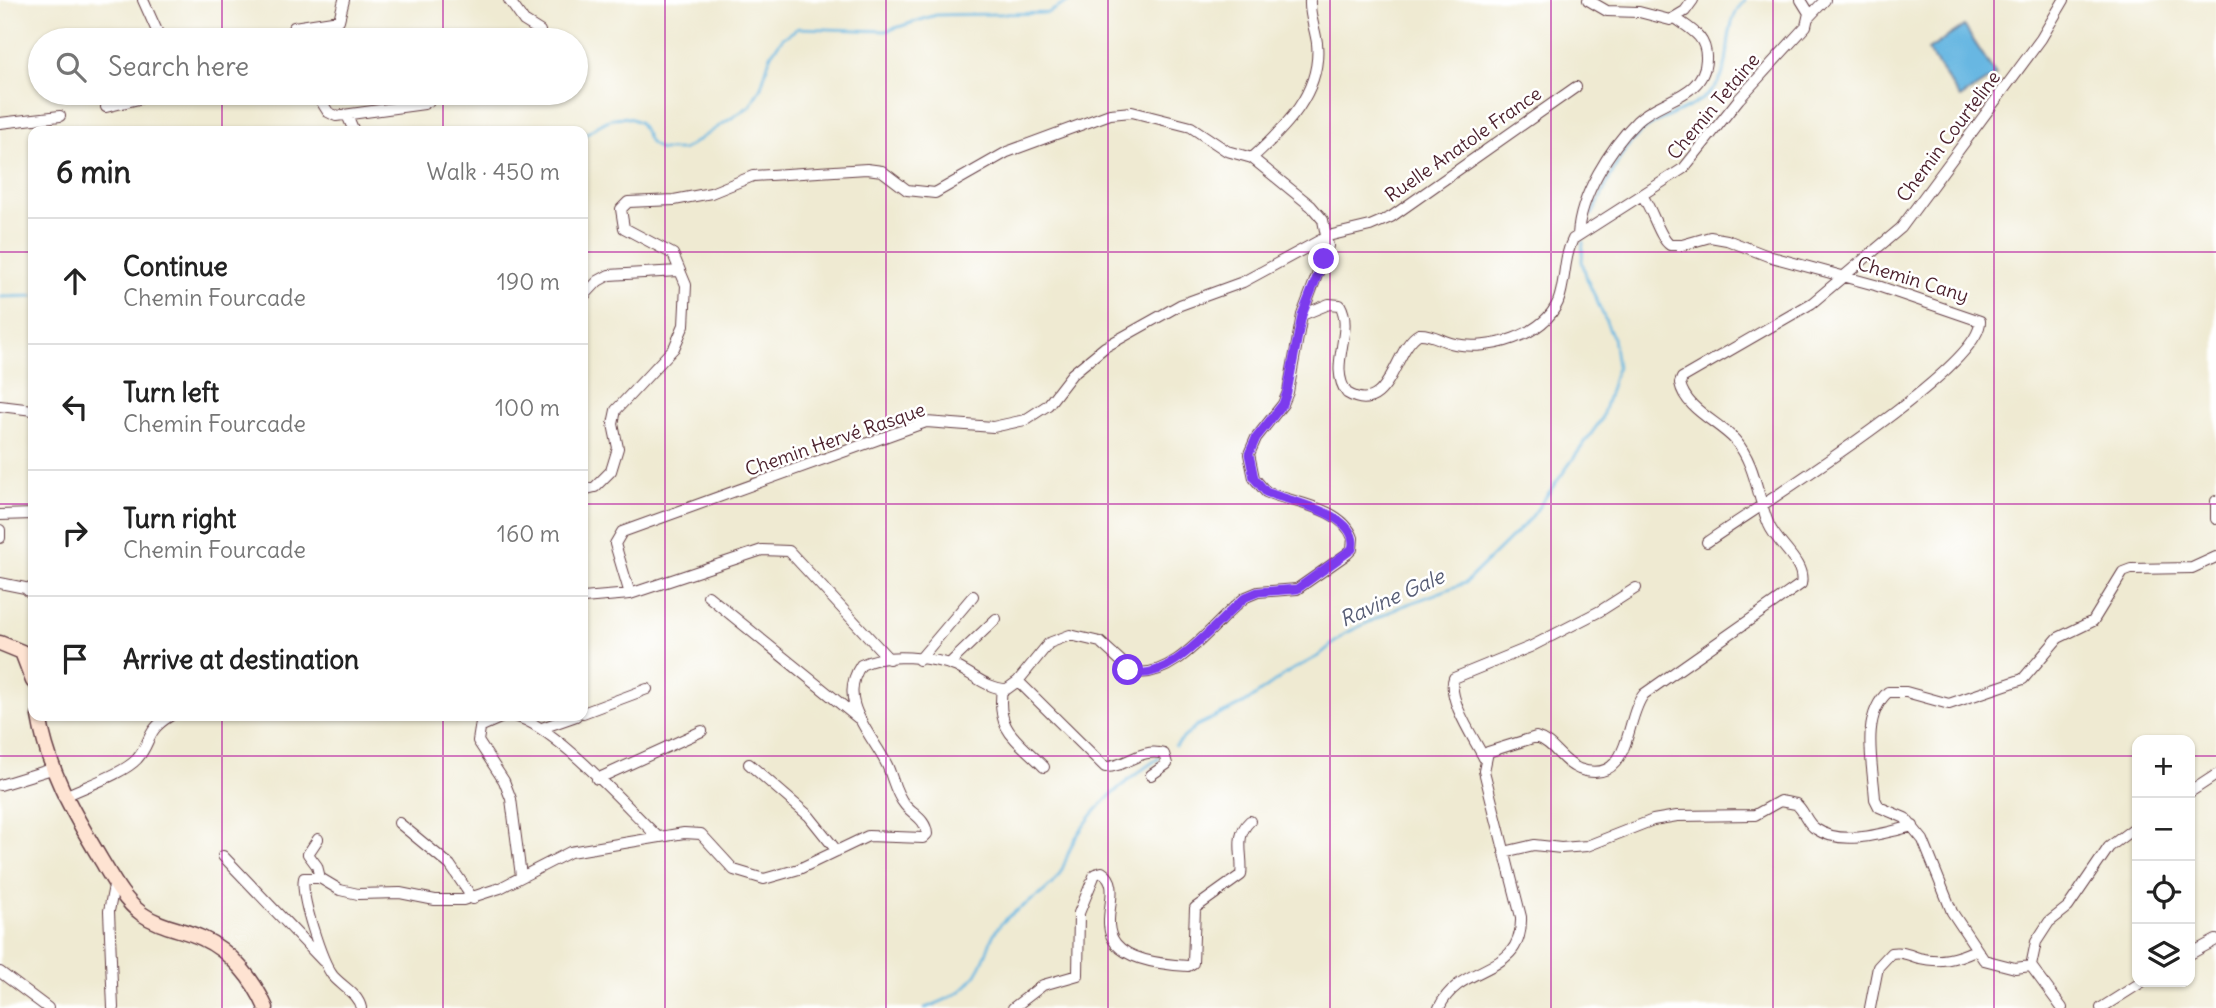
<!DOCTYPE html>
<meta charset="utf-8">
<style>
body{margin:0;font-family:Delius,sans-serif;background:#f6f6f6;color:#222}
.controls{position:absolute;right:21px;bottom:21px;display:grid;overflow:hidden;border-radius:14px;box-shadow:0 2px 5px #0004}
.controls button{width:63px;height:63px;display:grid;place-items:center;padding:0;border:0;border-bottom:2px solid #e0e0e0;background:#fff;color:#222;font:35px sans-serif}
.stop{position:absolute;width:21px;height:21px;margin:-16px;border:5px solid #7c3aed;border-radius:50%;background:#fff}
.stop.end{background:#7c3aed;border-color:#fff;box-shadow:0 2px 7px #0008}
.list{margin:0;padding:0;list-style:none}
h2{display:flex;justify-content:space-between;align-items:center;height:91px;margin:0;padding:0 28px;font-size:30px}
h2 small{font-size:23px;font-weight:400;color:#767676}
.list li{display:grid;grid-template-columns:46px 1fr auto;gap:21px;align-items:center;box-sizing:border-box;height:126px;padding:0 28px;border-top:2px solid #e0e0e0}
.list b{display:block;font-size:26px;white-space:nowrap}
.list p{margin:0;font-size:23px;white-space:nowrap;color:#767676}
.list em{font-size:23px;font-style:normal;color:#767676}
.icon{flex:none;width:38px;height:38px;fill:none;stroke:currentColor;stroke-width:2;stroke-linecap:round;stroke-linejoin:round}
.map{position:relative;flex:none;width:2216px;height:1008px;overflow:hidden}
.search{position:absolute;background:#fff;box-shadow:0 2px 5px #0004;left:28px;top:28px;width:560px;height:77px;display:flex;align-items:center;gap:18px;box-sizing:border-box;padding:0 24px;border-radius:38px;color:#767676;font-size:26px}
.panel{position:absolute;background:#fff;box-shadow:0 2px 5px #0004;left:28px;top:126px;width:560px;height:595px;border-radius:14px}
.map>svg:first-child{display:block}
.water{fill:#68b7e2;stroke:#596b86;stroke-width:2}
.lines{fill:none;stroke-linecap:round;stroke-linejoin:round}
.stream{stroke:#68b7e2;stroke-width:2.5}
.street-casing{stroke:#633d44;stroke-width:12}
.secondary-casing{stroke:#633d44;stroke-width:17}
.street{stroke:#fff;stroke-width:10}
.secondary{stroke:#fee3d2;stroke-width:14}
.route{stroke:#7c3aed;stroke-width:9}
.grid{fill:none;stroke:#b5179e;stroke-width:2;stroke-opacity:0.55}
.labels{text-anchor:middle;stroke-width:5;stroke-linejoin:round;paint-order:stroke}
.street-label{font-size:19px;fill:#4a1f2b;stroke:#fff}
.water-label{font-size:21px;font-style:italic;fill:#565c74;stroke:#fff}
</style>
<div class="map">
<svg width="2216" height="1008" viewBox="0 0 2216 1008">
<rect width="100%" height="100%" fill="#fff"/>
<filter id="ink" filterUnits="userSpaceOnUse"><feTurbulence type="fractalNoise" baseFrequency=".0143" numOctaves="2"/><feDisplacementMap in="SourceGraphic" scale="14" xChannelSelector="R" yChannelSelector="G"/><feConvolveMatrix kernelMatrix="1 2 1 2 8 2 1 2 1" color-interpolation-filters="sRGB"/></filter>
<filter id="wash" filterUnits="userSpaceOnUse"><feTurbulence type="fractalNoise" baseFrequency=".00686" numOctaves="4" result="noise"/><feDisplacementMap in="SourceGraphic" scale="28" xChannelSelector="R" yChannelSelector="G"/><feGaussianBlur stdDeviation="1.57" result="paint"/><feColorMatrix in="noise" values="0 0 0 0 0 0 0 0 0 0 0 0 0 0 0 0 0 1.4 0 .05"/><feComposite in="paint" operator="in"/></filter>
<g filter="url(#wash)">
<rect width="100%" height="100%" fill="#efead2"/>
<!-- water -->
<path class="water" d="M1964,26l32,49 -36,23 -32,-48z"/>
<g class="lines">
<!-- stream -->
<path class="stream" d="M583,136c18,-13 36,-27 57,-13l10,20 10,7h23l67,-44 11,-19 10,-33 12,-16 15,-10 88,3 50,-16 112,-2 23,-13
M1592,215c14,-26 25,-60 46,-80 24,-22 63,-24 81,-54 15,-24 2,-56 26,-81
M0,297l33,-1
M1175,746l21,-20 49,-23 45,-32 27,-14 29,-24 54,-26 65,-24 65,-64 71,-99 16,-53 -4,-30 -26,-58 -5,-18 1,-19
M925,1008c33,-12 48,-20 61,-54 4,-11 6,-20 14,-29 16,-19 42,-26 57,-47 9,-12 10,-27 18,-39 22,-36 50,-58 84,-81"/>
</g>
</g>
<g filter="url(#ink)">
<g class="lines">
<!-- street casing -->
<g class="street-casing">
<path id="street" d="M143,0l18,40
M509,0l15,21 16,10
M1588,0l19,11 32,1 31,8 15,-9 8,-11
M1809,17l16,-17
M294,40l-4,-7 4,-6 45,-7 5,-20
M316,93l12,19 8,4 88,-12 6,-4v-7
M106,107l57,-14
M347,115l7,16
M0,123l60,-7
M1252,158c33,-30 70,-66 65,-115 -2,-15 -8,-28 -7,-43
M1643,197c9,12 17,42 27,48h12l28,-8 17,3 41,16 107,29 105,36c2,48 -228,189 -273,221
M1578,235c2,-39 32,-87 59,-114 22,-22 68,-24 69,-62 1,-22 -14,-29 -31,-41
M583,297l15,-16 11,-6 69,-4
M1302,315l27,-11 11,1c15,26 -13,61 7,88 43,26 47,-46 72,-59 14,-1 23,8 36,10 34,7 88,-8 103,-42 8,-20 5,-44 15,-63l111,-71 55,-69 67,-73 3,-13 -8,-13
M0,406l33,4
M2216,501v18
M0,515l33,-1
M0,530v8
M0,583l25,5 8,7
M630,594l-15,-50 7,-12 304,-110 67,5 32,-7 23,-15 24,-31 33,-27 75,-42 63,-23 85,-46 42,-10 21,-9 185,-130
M708,596l150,122
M583,598l47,-4 132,-44 27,1 100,108
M919,660l54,-64
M949,664l47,-45
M1018,681l87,86c22,0 35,-20 59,-13l3,10 -16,11
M1002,689c-6,43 15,50 42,78
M583,713l64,-24
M482,716l-4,25 26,40 7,18 10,77
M514,716c39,8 113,91 144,121
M482,726l23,-10
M542,728l34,-12
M1484,758c-9,-18 -38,-60 -30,-80l76,-31 70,-36 36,-23
M749,764l60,52 28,35
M597,779l105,-48
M0,785l52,-16
M2190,792l26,-17
M63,797c20,-10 60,-23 74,-38 15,-17 8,-28 33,-43
M399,823l51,42 23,34
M318,839l-10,15 9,12 3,12
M1504,852l30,-7 27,3 26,-2 66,-26 24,-4 78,-1 25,-14 16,3c9,7 10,19 20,25 26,18 69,4 97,-3
M223,856l100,105
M2190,954l26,-14
M2031,966l-16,2 -31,-8 -32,-48 -29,-72 -18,-22 -26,-11 -4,-8c-2,-34 -15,-82 13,-107h18l43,12 74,-25 35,-41 35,-17 30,-49 8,-3 61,-1 24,-11
M2031,966l5,-24 13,-20 19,-15 41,-60 28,-21
M2031,966l31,42
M0,972l48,36
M113,1008l-4,-97 6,-30
M361,1008c-3,-14 -18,-21 -28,-32 -11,-14 -33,-80 -29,-98h16l20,12 18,4 42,-1 35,7h28l37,-12 70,-36 114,-19 17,1 33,36 30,9 35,-10 69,-33 55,2 4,-4c-1,-15 -14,-19 -22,-29 -10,-12 -12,-27 -18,-40 -15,-31 -51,-63 -26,-100 25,-13 72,-8 96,2 17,8 31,22 50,22l11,-8 31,-38 21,-8 30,7 33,30c43,8 82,-52 113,-75l12,-5 39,-3 50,-35 5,-5 1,-11c-11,-31 -60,-35 -87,-46l-12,-14 -5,-24 7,-16 27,-34 5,-12 14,-77 26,-69 -5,-26 -12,-14 -59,-48 -25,-7 -36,-24 -59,-15 -22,2 -103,38 -72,41 -28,-3 -25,-19 -15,-2 -114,7 -42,17 -37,7 -46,2 -7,7 3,19 49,26 13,31 -2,40 -10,23 -58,62 -3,14 5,24 -7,23 -16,16 -12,3
M1013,1008l30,-23 35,-10 1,-62 16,-39 7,-2c34,21 -44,87 86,94l5,-3 2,-55 46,-33c3,-19 -8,-38 9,-54
M1439,1008c21,-47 84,-30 82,-91l-37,-146 4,-19 48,-15c18,5 25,25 43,32 53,18 45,-51 65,-75l157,-110c5,-21 -24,-40 -32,-59 -12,-28 -13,-61 -34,-85 -16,-18 -50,-31 -55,-57l2,-5 130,-75 89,-75 140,-189 23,-39
M1870,1008l8,-41 13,-14c11,-2 18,2 28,5 21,5 37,1 56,-8
M2101,1008l41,-26"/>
</g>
<!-- secondary casing -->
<g class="secondary-casing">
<path id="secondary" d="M0,643l22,9 11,29
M39,716c9,54 33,95 61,142 12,20 23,42 42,56 18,13 40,15 60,24 29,13 52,42 64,70"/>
</g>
<!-- street -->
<use href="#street" class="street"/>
<!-- secondary -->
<use href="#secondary" class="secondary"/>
</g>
</g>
<g class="lines" filter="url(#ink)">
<!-- route -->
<path class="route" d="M1128,670c38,19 91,-52 118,-73l12,-5 39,-3 55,-40c10,-35 -64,-48 -86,-57l-12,-14 -5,-24 7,-16 27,-34 4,-12 15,-77 22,-56"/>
</g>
<!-- grid -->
<path class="grid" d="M222,0v40M443,0v40M665,0v1008M886,0v1008M1108,0v1008M1330,0v1008M1551,0v1008M1773,0v1008M1994,0v1008M222,93v38M443,93v38M0,252h33M583,252h1633M0,504h33M583,504h1633M222,716v292M443,716v292M0,756h2137M2190,756h26"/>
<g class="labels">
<!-- street labels -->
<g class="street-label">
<text transform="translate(1713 106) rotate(-50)" y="7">Chemin Tetaine</text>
<text transform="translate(1948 136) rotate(-53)" y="7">Chemin Courteline</text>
<text transform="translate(1463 144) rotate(-35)" y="7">Ruelle Anatole France</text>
<text transform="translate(1913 279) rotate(17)" y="7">Chemin Cany</text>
<text transform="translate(835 439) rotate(-19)" y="7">Chemin Hervé Rasque</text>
</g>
<!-- water labels -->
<g class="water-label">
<text transform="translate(1392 598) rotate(-24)" y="7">Ravine Gale</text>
</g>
</g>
</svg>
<div class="controls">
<button>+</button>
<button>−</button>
<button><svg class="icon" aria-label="locate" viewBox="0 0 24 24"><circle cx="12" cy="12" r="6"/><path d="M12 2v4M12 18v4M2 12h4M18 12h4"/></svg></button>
<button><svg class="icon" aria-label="layers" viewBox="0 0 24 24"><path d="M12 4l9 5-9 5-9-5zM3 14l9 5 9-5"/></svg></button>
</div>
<div class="stop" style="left:1128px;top:670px"></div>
<div class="stop end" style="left:1324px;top:259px"></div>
<div class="search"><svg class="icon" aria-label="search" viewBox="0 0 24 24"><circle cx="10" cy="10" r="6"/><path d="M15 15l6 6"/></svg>Search here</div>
<section class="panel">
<h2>6 min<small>Walk · 450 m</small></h2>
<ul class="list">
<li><svg class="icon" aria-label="ahead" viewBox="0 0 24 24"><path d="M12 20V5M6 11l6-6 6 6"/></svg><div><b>Continue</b><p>Chemin Fourcade</p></div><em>190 m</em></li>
<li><svg class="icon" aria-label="left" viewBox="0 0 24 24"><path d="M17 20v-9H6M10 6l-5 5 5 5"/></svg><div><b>Turn left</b><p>Chemin Fourcade</p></div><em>100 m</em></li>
<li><svg class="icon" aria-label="right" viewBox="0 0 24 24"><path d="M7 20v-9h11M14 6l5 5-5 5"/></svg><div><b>Turn right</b><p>Chemin Fourcade</p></div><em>160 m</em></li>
<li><svg class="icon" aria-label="arrive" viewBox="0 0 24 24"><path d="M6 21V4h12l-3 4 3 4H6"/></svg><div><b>Arrive at destination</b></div></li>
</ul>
</section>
</div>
